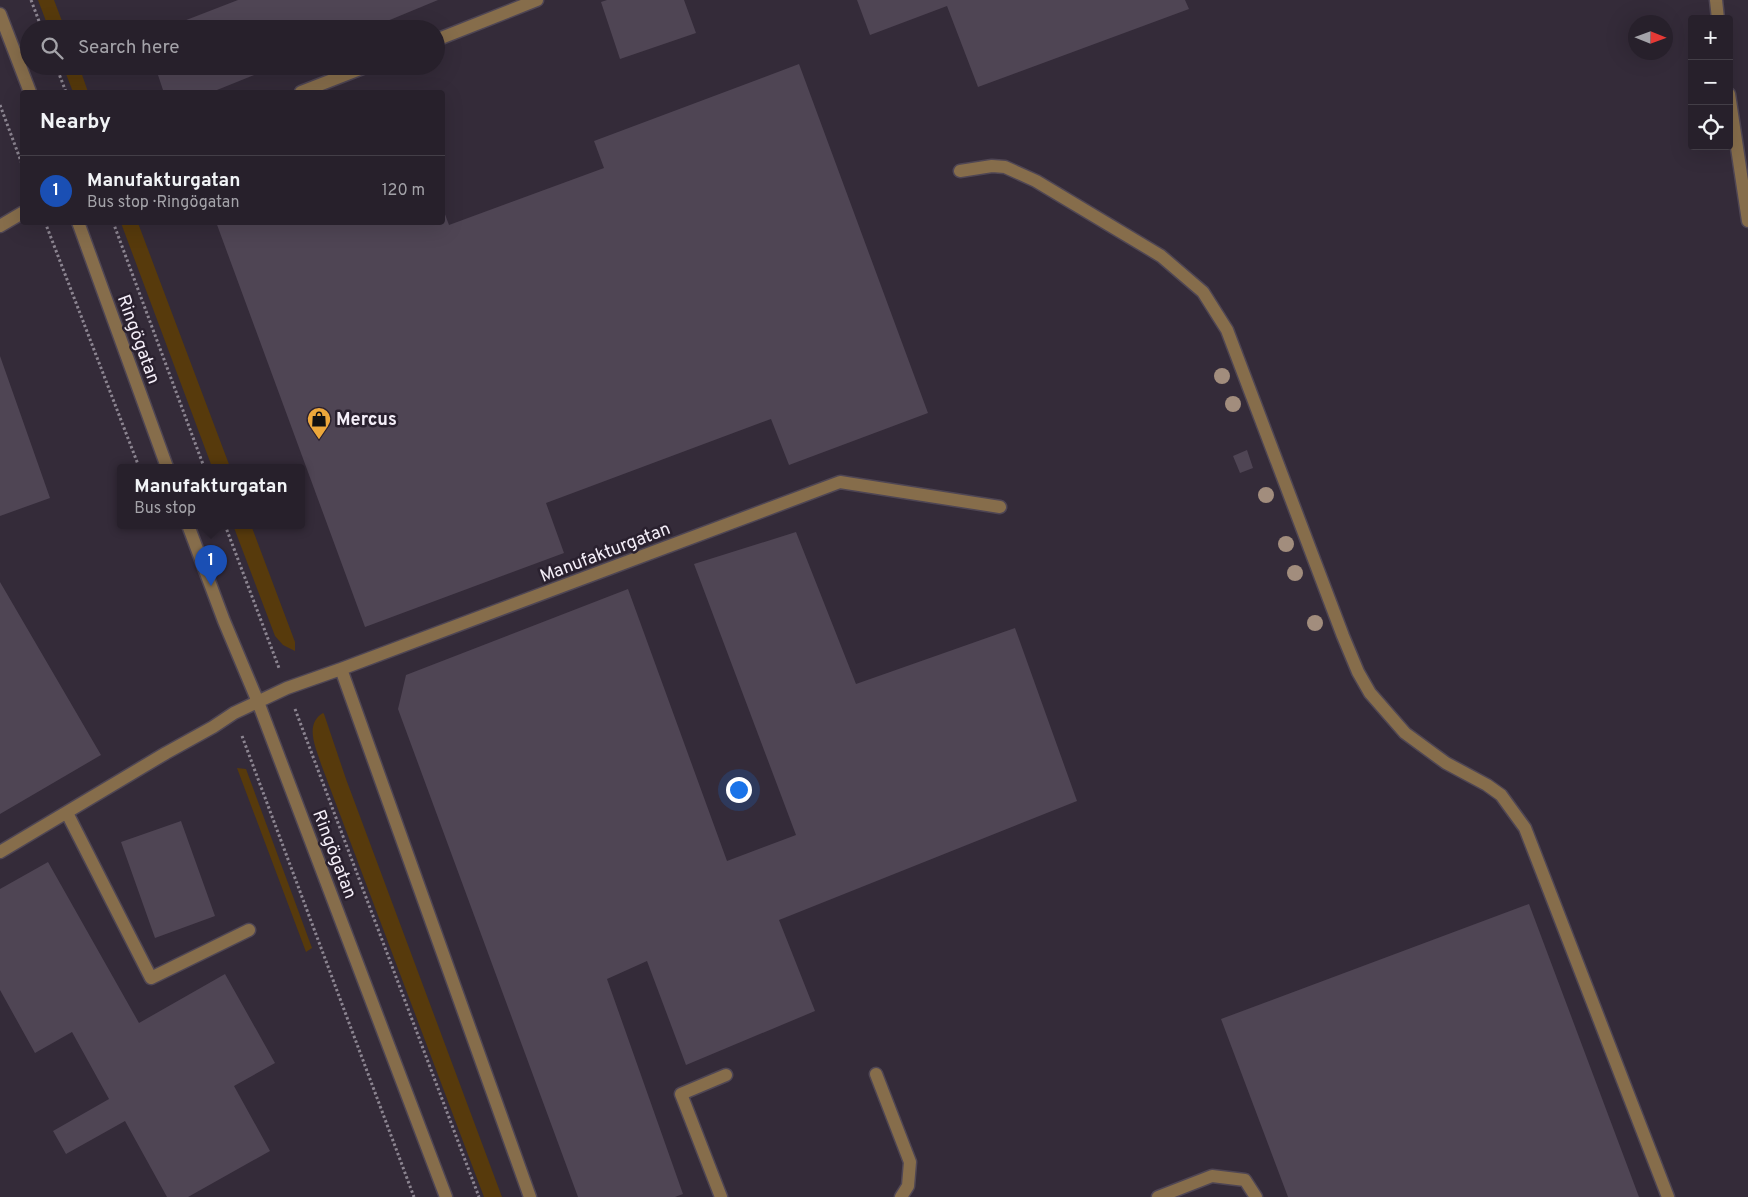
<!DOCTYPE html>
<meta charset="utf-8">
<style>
body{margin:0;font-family:Overpass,sans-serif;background:#332d37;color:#f1f3f6}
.controls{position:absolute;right:15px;top:15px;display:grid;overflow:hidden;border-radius:5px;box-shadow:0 5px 20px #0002}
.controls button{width:45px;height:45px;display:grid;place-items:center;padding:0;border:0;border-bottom:1px solid #433e47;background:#27202b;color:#f1f3f6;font:25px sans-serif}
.compass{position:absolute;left:1628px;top:15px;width:45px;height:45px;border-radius:50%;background:#27202b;box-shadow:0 5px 20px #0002;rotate:91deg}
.you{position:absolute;left:738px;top:789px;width:18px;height:18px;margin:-12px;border:4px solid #fff;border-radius:50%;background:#1a73e8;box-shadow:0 0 0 8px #1a73e833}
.badge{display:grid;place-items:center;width:32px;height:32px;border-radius:50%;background:#eda83b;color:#fff;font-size:16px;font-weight:700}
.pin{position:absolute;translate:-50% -41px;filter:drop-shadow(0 1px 2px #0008)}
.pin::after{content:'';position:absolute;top:26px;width:18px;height:15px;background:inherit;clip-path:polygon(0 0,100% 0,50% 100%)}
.popup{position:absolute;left:117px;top:464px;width:188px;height:65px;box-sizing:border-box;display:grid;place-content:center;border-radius:5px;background:#27202b;filter:drop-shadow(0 1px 4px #0005);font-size:16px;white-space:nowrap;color:#a4a3a9}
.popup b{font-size:19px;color:#f1f3f6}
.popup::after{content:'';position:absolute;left:50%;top:100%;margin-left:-10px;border:10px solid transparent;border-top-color:#27202b}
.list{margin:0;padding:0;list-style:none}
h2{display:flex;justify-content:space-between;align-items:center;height:65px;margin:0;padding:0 20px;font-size:21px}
h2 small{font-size:16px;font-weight:400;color:#a4a3a9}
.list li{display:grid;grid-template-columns:32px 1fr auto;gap:15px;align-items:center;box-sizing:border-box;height:70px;padding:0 20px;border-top:1px solid #433e47}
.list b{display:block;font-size:19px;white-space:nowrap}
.list p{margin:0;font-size:16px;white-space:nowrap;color:#a4a3a9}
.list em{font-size:16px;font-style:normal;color:#a4a3a9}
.icon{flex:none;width:28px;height:28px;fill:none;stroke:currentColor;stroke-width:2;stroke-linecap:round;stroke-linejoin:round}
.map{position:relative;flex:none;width:1748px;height:1197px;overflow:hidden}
.search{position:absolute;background:#27202b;box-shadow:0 5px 20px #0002;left:20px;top:20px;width:425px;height:55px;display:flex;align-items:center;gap:12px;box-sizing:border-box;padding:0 18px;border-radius:28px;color:#a4a3a9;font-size:19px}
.panel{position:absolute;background:#27202b;box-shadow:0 5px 20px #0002;left:20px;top:90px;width:425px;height:135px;border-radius:5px}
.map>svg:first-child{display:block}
.green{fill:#573a0c}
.building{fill:#4f4554}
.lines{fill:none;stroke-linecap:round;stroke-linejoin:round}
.minor-casing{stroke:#4f4654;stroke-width:15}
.path{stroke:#8c8591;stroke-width:3;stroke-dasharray:2.5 2.5;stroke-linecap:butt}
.minor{stroke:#866d4b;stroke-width:12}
.tree{fill:#a28d7d}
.labels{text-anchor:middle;stroke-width:5;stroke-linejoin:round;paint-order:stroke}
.street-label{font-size:18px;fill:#f4eef8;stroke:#2a212f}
.poi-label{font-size:18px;font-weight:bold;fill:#f4eef8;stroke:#2a212f;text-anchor:start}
</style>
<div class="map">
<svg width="1748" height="1197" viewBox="0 0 1748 1197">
<rect width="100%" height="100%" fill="#342b39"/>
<!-- green -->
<path class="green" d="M38,0h16l11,29h-16z
M63,66h16l9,26h-15z
M121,223h17l92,244h-18z
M233,525h18l44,117v9l-12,-6 -8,-9z
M323,713l1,1 22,65 156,418h-18l-163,-433c-5,-16 -17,-40 2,-51z
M237,768l9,1 66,179 -6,4z"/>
<!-- building -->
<path class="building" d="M238,0h200l-70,29h-205z
M607,0h77l12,33 -76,26 -19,-57z
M857,0h328l4,9 -211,78 -31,-81 -77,29z
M799,64l129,349 -139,52 -18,-46 -225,84 18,50 -199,74 -149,-405h226l1,-13 6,16 155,-57 -10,-27z
M155,66h121l-64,26h-43l-6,-2z
M0,356l50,142 -50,18z
M1247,450l6,18 -13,5 -7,-17z
M796,532l60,152 159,-56 62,173 -298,119 36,91 -129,54 -39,-104 -40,18 76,215 -8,3h-97l-180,-488 8,-34 222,-86 99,272 69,-26 -102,-271z
M0,582l101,173 -101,59z
M181,821l34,95 -60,22 -34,-96z
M48,862l91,161 86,-49 50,89 -41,23 36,65 -82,46h-21l-42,-76 -59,33 -13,-23 56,-32 -37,-67 -37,21 -35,-63v-101z
M1529,904l110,293h-351l-67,-178z"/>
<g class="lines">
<!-- minor casing -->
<g class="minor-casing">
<path id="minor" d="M1716,0l2,19
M0,14l30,78
M436,40l101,-40
M301,92l67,-26
M1729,94l19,127
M960,171l32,-5 13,1 31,14 125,75 42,36 24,38 116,306 15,36 12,21 35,40 41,30 41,22 14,10 24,33 143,369
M78,222l89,245
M0,226l22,-13
M188,525l36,96 34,81 188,495
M341,669l189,528
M67,813l84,165 98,-48
M0,852l166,-99 47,-26 21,-14 53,-25 54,-19 499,-187 160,25
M876,1074l34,88 -2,24 -7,11
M721,1197l-40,-103 45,-19
M1158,1197l54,-21 33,4 11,17"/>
</g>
<!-- path -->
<path class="path" d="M31,0l11,29
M56,66l10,26
M0,105l22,59
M45,222l94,245
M113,222l91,245
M225,525l54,143
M295,709l184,488
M242,736l172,461"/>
<!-- minor -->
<use href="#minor" class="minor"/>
</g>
<!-- trees -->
<g class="tree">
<circle cx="1222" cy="376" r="8"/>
<circle cx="1233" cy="404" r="8"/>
<circle cx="1266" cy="495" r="8"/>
<circle cx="1286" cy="544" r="8"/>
<circle cx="1295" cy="573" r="8"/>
<circle cx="1315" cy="623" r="8"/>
</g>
<!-- icons -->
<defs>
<g id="shop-pin" transform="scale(1.25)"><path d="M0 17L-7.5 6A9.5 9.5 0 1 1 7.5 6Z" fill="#eda83b" stroke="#2a212f"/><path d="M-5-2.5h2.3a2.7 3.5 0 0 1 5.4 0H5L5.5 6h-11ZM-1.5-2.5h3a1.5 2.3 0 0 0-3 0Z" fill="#111"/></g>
</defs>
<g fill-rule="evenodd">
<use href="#shop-pin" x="319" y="419"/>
</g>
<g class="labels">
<!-- street labels -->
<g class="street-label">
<text transform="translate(139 339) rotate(70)" y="6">Ringögatan</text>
<text transform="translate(605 552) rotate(-21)" y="6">Manufakturgatan</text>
<text transform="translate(335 854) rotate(69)" y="6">Ringögatan</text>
</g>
<!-- poi labels -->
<g class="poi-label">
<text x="336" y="425">Mercus</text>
</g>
</g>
</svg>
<div class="controls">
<button>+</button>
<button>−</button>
<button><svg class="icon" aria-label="locate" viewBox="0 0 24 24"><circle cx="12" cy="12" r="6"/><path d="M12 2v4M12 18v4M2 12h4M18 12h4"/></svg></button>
</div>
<svg class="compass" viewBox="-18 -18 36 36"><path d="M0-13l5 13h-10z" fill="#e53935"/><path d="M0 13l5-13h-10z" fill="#a4a3a9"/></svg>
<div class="you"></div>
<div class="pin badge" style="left:211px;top:586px;background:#1a4fb4">1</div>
<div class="popup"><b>Manufakturgatan</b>Bus stop</div>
<div class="search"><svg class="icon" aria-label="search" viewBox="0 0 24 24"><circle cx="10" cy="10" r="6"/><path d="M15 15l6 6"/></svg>Search here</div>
<section class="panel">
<h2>Nearby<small></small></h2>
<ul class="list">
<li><span class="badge" style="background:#1a4fb4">1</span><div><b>Manufakturgatan</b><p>Bus stop · Ringögatan</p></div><em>120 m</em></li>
</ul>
</section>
</div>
